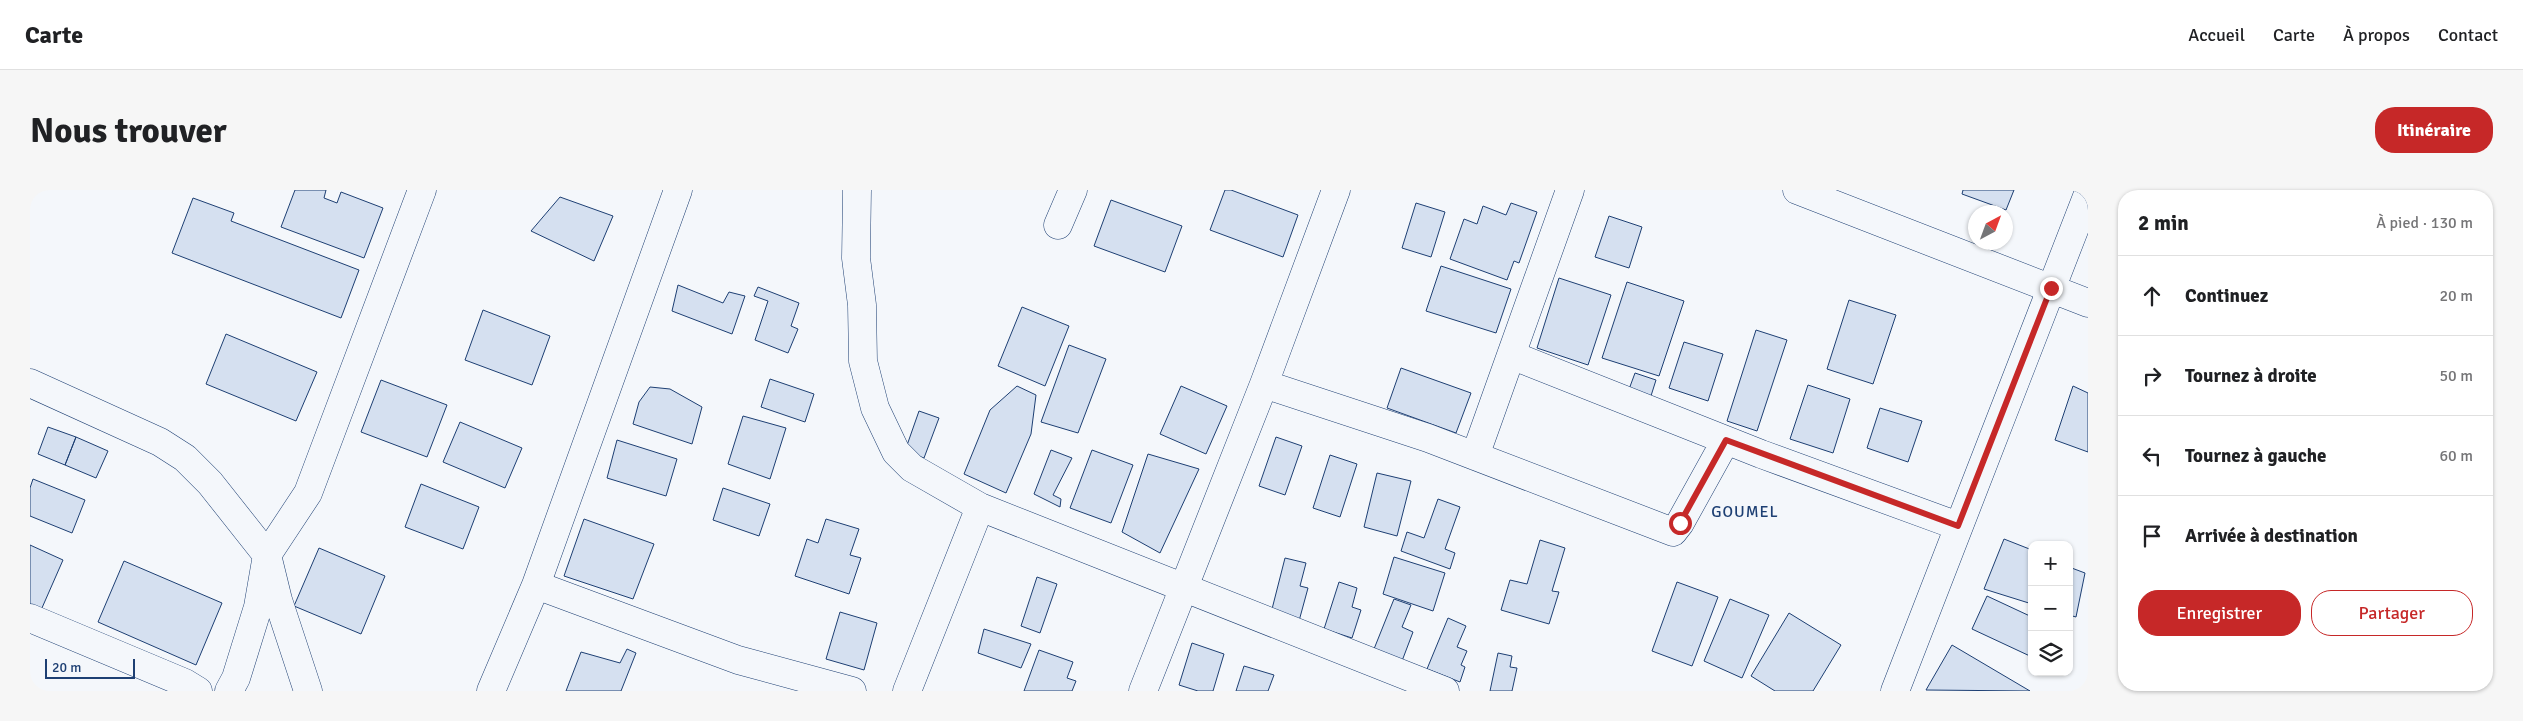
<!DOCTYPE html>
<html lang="fr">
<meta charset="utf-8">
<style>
body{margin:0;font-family:Signika,sans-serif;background:#f6f6f6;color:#202124}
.controls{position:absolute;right:15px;bottom:15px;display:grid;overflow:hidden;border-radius:10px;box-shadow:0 1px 4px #0004}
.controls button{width:45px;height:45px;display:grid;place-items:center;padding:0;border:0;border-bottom:1px solid #e0e0e0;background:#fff;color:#202124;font:25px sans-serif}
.compass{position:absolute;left:1938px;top:15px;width:45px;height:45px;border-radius:50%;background:#fff;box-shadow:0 1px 4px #0004;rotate:41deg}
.scale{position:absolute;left:15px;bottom:12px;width:90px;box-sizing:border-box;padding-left:5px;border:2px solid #1d3f73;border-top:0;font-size:14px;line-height:18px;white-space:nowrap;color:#1d3f73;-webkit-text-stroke:4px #f4f7fb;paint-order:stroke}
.stop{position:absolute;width:15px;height:15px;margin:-11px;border:4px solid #c62828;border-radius:50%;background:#fff}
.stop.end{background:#c62828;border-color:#fff;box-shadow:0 1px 5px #0008}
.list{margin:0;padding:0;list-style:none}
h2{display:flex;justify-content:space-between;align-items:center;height:65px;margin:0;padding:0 20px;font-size:21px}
h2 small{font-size:16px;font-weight:400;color:#757577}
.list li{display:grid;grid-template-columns:32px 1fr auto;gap:15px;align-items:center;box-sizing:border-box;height:80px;padding:0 20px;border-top:1px solid #e0e0e0}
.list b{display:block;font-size:19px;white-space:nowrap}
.list em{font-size:16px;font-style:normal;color:#757577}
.actions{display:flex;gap:10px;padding:15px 20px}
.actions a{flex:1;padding:11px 0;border:1px solid #c62828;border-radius:20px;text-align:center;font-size:18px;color:#c62828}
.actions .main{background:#c62828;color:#fff}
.icon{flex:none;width:28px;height:28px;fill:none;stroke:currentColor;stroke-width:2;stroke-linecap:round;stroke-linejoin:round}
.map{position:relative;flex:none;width:2058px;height:501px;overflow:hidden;border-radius:20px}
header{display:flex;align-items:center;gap:30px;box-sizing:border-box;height:70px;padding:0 25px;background:#fff;border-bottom:1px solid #e0e0e0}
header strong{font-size:24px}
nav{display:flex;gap:28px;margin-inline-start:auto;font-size:18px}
.intro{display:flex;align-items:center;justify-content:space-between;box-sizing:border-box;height:120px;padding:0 30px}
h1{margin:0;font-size:35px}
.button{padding:12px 22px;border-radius:20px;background:#c62828;color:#fff;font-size:18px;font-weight:700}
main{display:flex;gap:30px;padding:0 30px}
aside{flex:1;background:#fff;border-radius:20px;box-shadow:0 1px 4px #0004}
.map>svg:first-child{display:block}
.building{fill:#d5e0f0;stroke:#1d3f73}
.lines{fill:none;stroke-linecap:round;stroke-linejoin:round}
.minor-casing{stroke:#1d3f73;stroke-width:29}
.minor{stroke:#f4f7fb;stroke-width:28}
.route{stroke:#c62828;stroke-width:6}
.labels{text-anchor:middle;stroke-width:4;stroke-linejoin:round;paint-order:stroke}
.neighbourhood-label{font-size:16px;letter-spacing:1px;fill:#1d3f73;stroke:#f4f7fb}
</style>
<header>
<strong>Carte</strong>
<nav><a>Accueil</a><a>Carte</a><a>À propos</a><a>Contact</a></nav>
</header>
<div class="intro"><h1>Nous trouver</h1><a class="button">Itinéraire</a></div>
<main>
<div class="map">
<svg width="2058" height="501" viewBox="0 0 2058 501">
<rect width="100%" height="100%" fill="#f4f7fb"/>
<!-- building -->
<path class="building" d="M265,0h31l-2,8 13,5 4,-11 42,16 -19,50 -83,-31z
M1195,0h6l67,25 -15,42 -73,-27z
M1933,0h51l-8,20 -44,-16z
M530,7l53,19 -19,45 -63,-30z
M163,8l41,15 -3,8 128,49 -18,48 -169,-65z
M1081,10l71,26 -17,46 -71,-26z
M1386,13l29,9 -14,45 -29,-9z
M1481,13l26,9 -18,51 -5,-2 -7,19 -57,-21 14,-40 13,5 6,-18 23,9z
M1579,26l33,11 -13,41 -34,-11z
M1411,76l70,23 -15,44 -70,-22z
M1529,88l52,17 -23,70 -51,-17z
M1597,92l57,19 -25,75 -57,-18z
M648,95l45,18 6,-11 16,4 -13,38 -60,-23z
M728,97l41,16 -8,23 7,3 -10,24 -33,-13 13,-39 -14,-5z
M1819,110l47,15 -23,69 -46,-15z
M992,117l47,19 -24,60 -47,-20z
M453,120l67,26 -18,49 -67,-25z
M1726,140l31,10 -30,91 -30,-10z
M196,144l91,38 -21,49 -90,-37z
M1654,152l39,12 -15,47 -39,-13z
M1039,155l37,14 -28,74 -37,-11z
M1371,178l70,25 -15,40 -69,-25z
M1605,183l21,7 -6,19 -22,-7z
M740,189l44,15 -9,28 -44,-15z
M351,190l66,25 -20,52 -66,-25z
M1778,195l42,14 -17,54 -43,-14z
M987,196l19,9 -5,39 -25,59 -42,-19 26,-64z
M1151,196l46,20 -21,48 -46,-20z
M2043,196l15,7v59l-33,-12z
M620,197l20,2 32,18 -10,37 -59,-20 6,-22z
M1850,218l42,13 -14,41 -41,-14z
M889,221l20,7 -15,40 -19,-7z
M713,226l43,12 -16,51 -42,-15z
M430,232l62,26 -17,40 -62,-26z
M18,237l28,10 -11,28 -27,-11z
M46,247l32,14 -12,27 -31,-13z
M1246,247l26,9 -17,49 -26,-9z
M587,250l60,19 -11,37 -59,-18z
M1021,260l21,8 -19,37 8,4 -1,8 -26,-13z
M1062,260l41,15 -22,58 -41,-15z
M1118,264l51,15 -39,84 -38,-21z
M1300,265l27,9 -17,53 -27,-9z
M1347,283l34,8 -14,55 -33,-9z
M3,289l52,21 -13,33 -42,-17v-28z
M391,294l58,23 -16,42 -58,-22z
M693,298l47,16 -11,32 -46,-16z
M1408,309l22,8 -15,42 10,4 -5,16 -49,-18 6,-19 17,6z
M554,329l70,25 -21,55 -69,-23z
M796,329l33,10 -9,26 11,3 -12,36 -54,-18 12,-37 11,4z
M1974,349l28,11v54l-48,-15z
M1510,350l25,8 -13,43 7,1 -10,32 -48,-14 9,-30 17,4z
M0,355l33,15 -25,57 -8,-4z
M289,358l66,28 -24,58 -67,-28z
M1364,367l51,16 -12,38 -50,-17z
M1255,368l21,5 -6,23 8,2 -9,33 -28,-8z
M94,371l98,42 -26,62 -98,-43z
M2039,377l16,6 -9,44 -7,-2z
M1007,387l20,7 -17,49 -19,-7z
M1309,392l18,6 -5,19 9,3 -9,28 -28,-9z
M1647,392l41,15 -26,69 -40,-15z
M1957,406l45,21v40l-60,-28z
M1364,409l17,6 -9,22 11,5 -11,29 -28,-12z
M1700,409l39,16 -27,63 -38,-17z
M810,422l37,11 -13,47 -38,-11z
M1759,423l52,32 -28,46h-38l-24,-15z
M1418,428l18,8 -9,21 10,4 -6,14 4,2 -5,15 -33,-13z
M954,439l47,15 -10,24 -43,-15z
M1162,453l32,11 -11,37h-15l-19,-6z
M1922,455l78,46 -104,-1z
M597,459l9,4 -15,38h-55l15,-39 39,11z
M1009,460l34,12 -6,16 9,3 -4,10h-48z
M1468,463l14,3 -2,11 7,1 -5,23h-22z
M1214,476l30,9 -6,16h-32z"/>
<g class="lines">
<!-- minor casing -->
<g class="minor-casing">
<path id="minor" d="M827,0l-1,68 6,47 1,56 12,47 21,44 16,16 68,39 465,184
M1767,0l291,113
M1028,35l15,-35
M1481,165l250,99 197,72
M0,193l130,59 25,16 25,25 57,72 11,45 30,91
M1234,194l164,54 245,94 7,-9 46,-83
M1445,266l95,-266
M506,395l202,75 114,31
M0,428l155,65 13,8
M199,501l7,-13 22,-71 9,-52 41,-62 114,-303
M461,501l45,-106 142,-395
M877,501l73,-184
M1113,501l121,-307 72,-194
M1865,501l193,-497"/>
</g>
<!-- minor -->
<use href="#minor" class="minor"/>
</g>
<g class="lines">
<!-- route -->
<path class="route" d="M1650,333l46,-83 232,86 93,-238"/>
</g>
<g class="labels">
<!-- neighbourhood labels -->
<g class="neighbourhood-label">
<text x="1715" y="327">GOUMEL</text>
</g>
</g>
</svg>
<div class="controls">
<button>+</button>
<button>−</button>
<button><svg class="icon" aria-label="layers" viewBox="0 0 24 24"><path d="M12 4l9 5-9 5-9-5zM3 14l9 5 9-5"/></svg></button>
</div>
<svg class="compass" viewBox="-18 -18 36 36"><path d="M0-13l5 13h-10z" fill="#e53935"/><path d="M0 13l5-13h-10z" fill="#757577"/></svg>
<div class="scale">20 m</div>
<div class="stop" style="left:1650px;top:333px"></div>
<div class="stop end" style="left:2021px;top:98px"></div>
</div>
<aside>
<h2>2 min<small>À pied · 130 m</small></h2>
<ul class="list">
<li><svg class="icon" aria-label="ahead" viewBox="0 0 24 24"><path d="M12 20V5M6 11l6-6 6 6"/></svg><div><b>Continuez</b></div><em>20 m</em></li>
<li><svg class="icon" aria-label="right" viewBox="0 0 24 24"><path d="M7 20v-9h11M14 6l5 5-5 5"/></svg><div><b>Tournez à droite</b></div><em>50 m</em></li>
<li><svg class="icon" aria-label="left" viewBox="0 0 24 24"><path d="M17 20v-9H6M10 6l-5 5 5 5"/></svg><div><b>Tournez à gauche</b></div><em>60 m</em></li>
<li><svg class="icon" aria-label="arrive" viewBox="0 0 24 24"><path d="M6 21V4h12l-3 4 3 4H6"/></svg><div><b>Arrivée à destination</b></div></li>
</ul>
<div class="actions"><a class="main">Enregistrer</a><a>Partager</a></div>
</aside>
</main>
